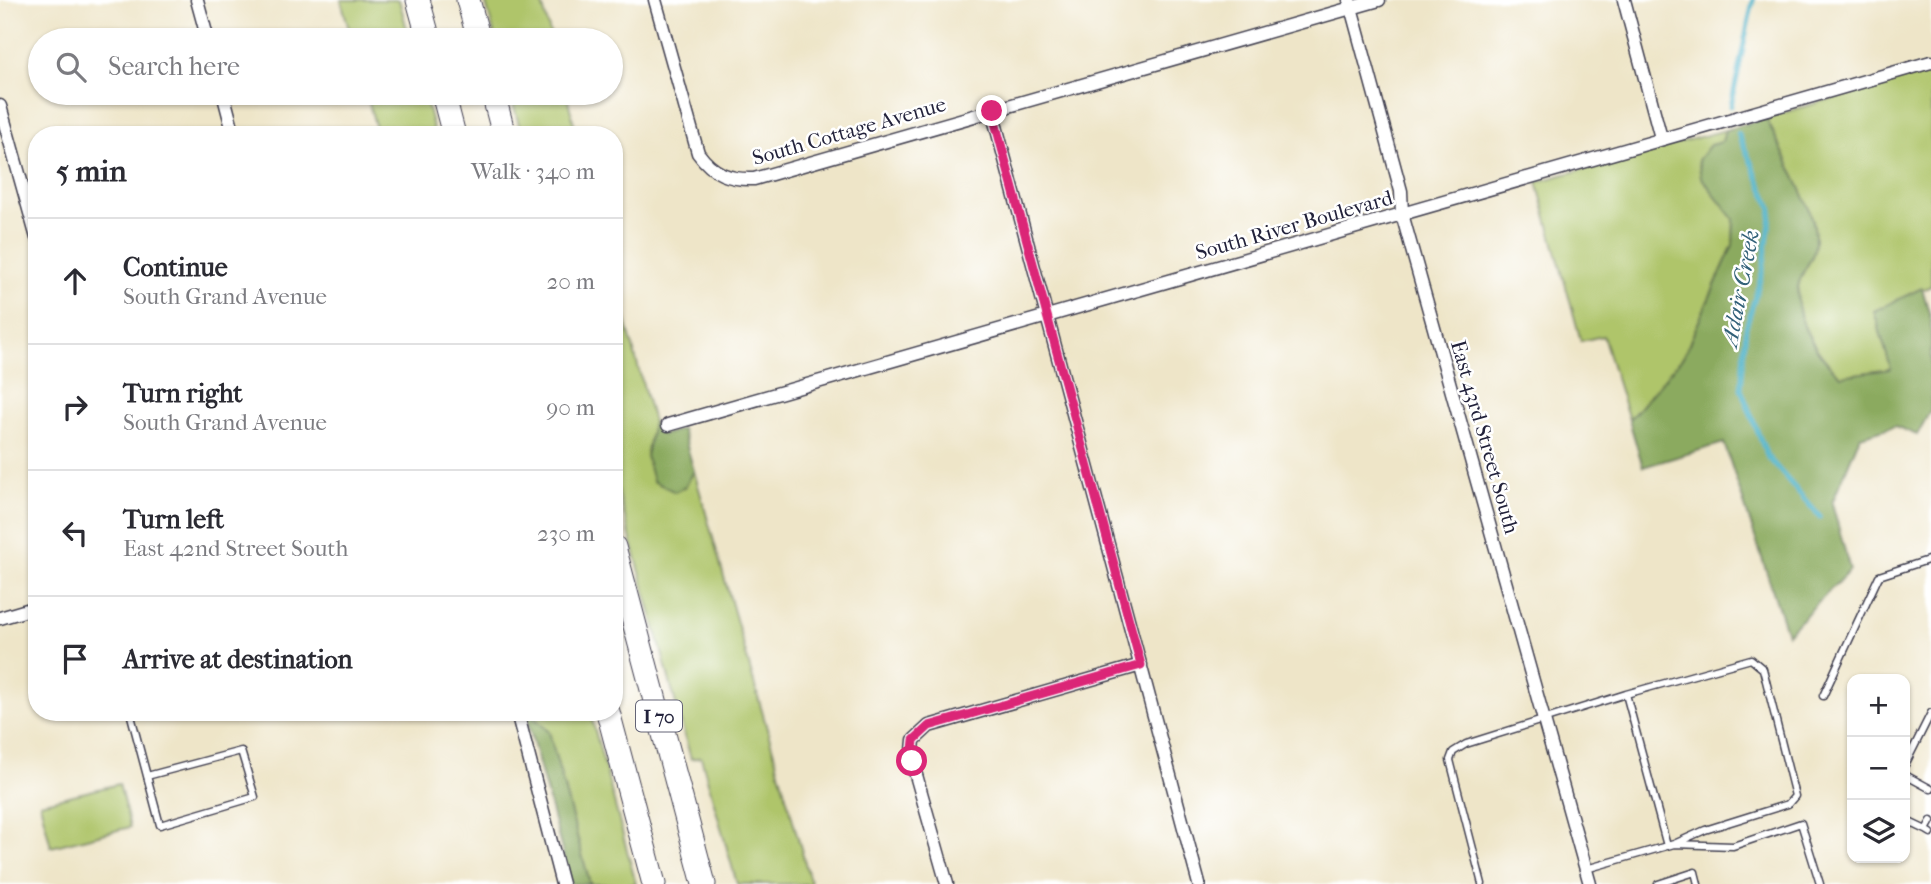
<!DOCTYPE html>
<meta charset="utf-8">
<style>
body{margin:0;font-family:"IM FELL French Canon",serif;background:#f7f7f7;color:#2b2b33}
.controls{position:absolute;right:21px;bottom:21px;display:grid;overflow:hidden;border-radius:14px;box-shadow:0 2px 5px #0004}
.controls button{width:63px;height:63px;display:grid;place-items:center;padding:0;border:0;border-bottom:2px solid #e1e1e2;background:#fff;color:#2b2b33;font:35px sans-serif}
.stop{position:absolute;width:21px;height:21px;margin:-16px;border:5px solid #db2777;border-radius:50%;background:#fff}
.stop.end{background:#db2777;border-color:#fff;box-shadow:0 2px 7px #0008}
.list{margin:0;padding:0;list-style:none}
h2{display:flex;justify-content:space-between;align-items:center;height:91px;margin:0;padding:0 28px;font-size:30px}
h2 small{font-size:23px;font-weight:400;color:#7c7c81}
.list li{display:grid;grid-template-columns:46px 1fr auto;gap:21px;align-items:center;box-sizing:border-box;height:126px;padding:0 28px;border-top:2px solid #e1e1e2}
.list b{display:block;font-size:26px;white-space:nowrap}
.list p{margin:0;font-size:23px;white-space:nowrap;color:#7c7c81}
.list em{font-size:23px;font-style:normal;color:#7c7c81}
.icon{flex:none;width:38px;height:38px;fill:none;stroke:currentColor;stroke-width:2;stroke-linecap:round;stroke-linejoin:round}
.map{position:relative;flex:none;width:1931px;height:884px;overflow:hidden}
.search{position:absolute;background:#fff;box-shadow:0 2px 5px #0004;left:28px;top:28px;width:595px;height:77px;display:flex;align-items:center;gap:18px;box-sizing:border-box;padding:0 24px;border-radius:38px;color:#7c7c81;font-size:26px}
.panel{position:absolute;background:#fff;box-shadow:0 2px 5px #0004;left:28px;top:126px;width:595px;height:595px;border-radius:28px}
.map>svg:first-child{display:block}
.green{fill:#afc56a;stroke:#687452;stroke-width:2}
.forest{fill:#8baa5e;stroke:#56664c;stroke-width:2}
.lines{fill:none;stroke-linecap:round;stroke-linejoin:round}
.stream{stroke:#46afc5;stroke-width:5}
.service-casing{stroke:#413f50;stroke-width:9}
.minor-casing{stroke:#413f50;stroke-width:15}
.motorway-casing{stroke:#413f50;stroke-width:25}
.service{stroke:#fff;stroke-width:6}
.minor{stroke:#fff;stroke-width:12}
.motorway{stroke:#fff;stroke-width:23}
.route{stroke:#db2777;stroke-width:9}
.labels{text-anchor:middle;stroke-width:5;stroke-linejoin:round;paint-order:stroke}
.shield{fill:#fff;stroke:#646476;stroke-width:2}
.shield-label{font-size:19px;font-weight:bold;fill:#22223b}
.street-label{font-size:21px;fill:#22223b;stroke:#fff}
.water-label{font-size:23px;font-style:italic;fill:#326179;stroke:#fff}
</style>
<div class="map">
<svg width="1931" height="884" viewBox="0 0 1931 884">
<rect width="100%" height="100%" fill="#fff"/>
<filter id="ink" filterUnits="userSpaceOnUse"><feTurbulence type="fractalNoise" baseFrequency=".0143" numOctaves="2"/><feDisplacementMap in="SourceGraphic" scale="14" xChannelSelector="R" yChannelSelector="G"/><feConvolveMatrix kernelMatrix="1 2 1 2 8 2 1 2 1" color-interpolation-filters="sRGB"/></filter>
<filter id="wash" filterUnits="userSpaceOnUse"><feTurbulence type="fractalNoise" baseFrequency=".00686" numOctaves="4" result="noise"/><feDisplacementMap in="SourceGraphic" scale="28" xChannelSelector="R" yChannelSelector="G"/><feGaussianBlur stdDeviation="1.57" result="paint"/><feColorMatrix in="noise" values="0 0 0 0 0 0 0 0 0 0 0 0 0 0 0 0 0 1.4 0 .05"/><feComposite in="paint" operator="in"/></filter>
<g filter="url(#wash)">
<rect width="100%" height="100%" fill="#eee5c8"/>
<!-- green -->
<path class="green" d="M341,0h58l11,40h-58z
M485,0h56l11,40h-56z
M1931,69v217l-57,25 18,58 -51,7c-23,-20 -48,-56 -43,-89 5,-26 21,-23 16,-60 -4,-25 -36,-83 -48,-109z
M366,93h58l11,42h-57z
M510,93h56l11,42h-55z
M1725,130l-5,69 14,20 -1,26 -50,112 -54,63 -26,-84 -22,5 -44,-159z
M614,277l39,145 -7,34 39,31 9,-16 117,413h-74l-36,-127 -10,2 -77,-282z
M529,712h61l46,172h-46l-41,-152z
M119,784l11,43 -79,20 -11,-44z"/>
<!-- forest -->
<path class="forest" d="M1766,118c12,26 45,85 48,109 5,37 -11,34 -16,60 -5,33 20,70 43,89l50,-7 -17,-58 48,-23 9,32v89l-14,26 -22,-9 -35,10 -28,67 18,67 -63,64 -63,-191 -81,24 -14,-47 54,-63 50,-112 1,-26 -33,-42 -3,-17 12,-15 12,-3 3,-12z
M653,422l9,13 20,-6 12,42 -9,16 -10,5 -22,-11 -7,-25z
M525,712h4l20,20 41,152h-19z"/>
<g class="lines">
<!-- stream -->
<path class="stream" d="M1731,106l22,-106
M1738,133l34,76 -9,61 -17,57 -5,62 26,67 53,61"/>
</g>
</g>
<g filter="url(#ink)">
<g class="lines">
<!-- service casing -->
<g class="service-casing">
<path id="service" d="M1626,694l125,-35 12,10 32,127 -7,8 -83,26 -31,14
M1823,696l56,-120 52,-17
M130,712l30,113 95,-28 -14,-46 -94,25
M1905,765l26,-52
M1905,775l26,14
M1905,820l21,10
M1931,821l-5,9 5,3
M1586,869l88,-25 59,2 68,-23 19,61
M1482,884l-32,-124 3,-8 13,-8 160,-50 41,152
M1658,884l37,-12 3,12"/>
</g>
<!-- minor casing -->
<g class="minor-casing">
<path id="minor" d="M197,0l11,40
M655,0l43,153c15,21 32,27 56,26l625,-179
M1349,0l52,191 1,23 188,670
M1624,0l37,138
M223,93l11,42
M0,106l37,132
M992,111l207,773
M668,425l1263,-363
M0,618l37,-11
M517,712l45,172
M947,884l-35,-123 2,-21 15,-14 212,-61"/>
</g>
<!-- motorway casing -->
<g class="motorway-casing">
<path id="motorway" d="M418,0l11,40
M468,0l11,40
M443,93l11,42
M493,93l11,42
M614,547l90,337
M608,712l46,172"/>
</g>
<!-- service -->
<use href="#service" class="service"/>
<!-- minor -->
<use href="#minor" class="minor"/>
<!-- motorway -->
<use href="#motorway" class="motorway"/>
</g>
</g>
<g class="lines" filter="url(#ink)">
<!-- route -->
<path class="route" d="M912,761l2,-21 15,-14 212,-61 -149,-554"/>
</g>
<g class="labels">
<!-- shield labels -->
<rect class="shield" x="636" y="700.5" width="46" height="31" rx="5"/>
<g class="shield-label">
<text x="659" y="723">I 70</text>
</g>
<!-- street labels -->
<g class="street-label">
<text transform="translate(849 131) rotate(-16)" y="7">South Cottage Avenue</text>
<text transform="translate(1294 225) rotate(-16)" y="7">South River Boulevard</text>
<text transform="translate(1485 437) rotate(74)" y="7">East 43rd Street South</text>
</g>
<!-- water labels -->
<g class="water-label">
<text transform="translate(1740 288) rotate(-79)" y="8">Adair Creek</text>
</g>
</g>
</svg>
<div class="controls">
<button>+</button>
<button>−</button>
<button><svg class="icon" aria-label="layers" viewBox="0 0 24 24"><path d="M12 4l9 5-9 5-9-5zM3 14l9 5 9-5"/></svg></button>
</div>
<div class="stop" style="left:912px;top:761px"></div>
<div class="stop end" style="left:992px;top:111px"></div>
<div class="search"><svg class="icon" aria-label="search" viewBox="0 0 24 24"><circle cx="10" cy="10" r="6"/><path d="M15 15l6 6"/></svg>Search here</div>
<section class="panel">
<h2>5 min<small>Walk · 340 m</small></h2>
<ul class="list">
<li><svg class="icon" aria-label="ahead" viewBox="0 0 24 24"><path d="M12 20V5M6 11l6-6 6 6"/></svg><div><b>Continue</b><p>South Grand Avenue</p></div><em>20 m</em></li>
<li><svg class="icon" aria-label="right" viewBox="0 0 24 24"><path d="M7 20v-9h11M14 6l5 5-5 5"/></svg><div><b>Turn right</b><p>South Grand Avenue</p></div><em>90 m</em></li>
<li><svg class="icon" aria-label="left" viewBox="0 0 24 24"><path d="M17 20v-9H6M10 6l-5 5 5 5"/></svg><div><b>Turn left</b><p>East 42nd Street South</p></div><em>230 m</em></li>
<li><svg class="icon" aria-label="arrive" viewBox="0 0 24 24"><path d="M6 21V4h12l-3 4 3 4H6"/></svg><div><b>Arrive at destination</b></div></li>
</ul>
</section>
</div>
